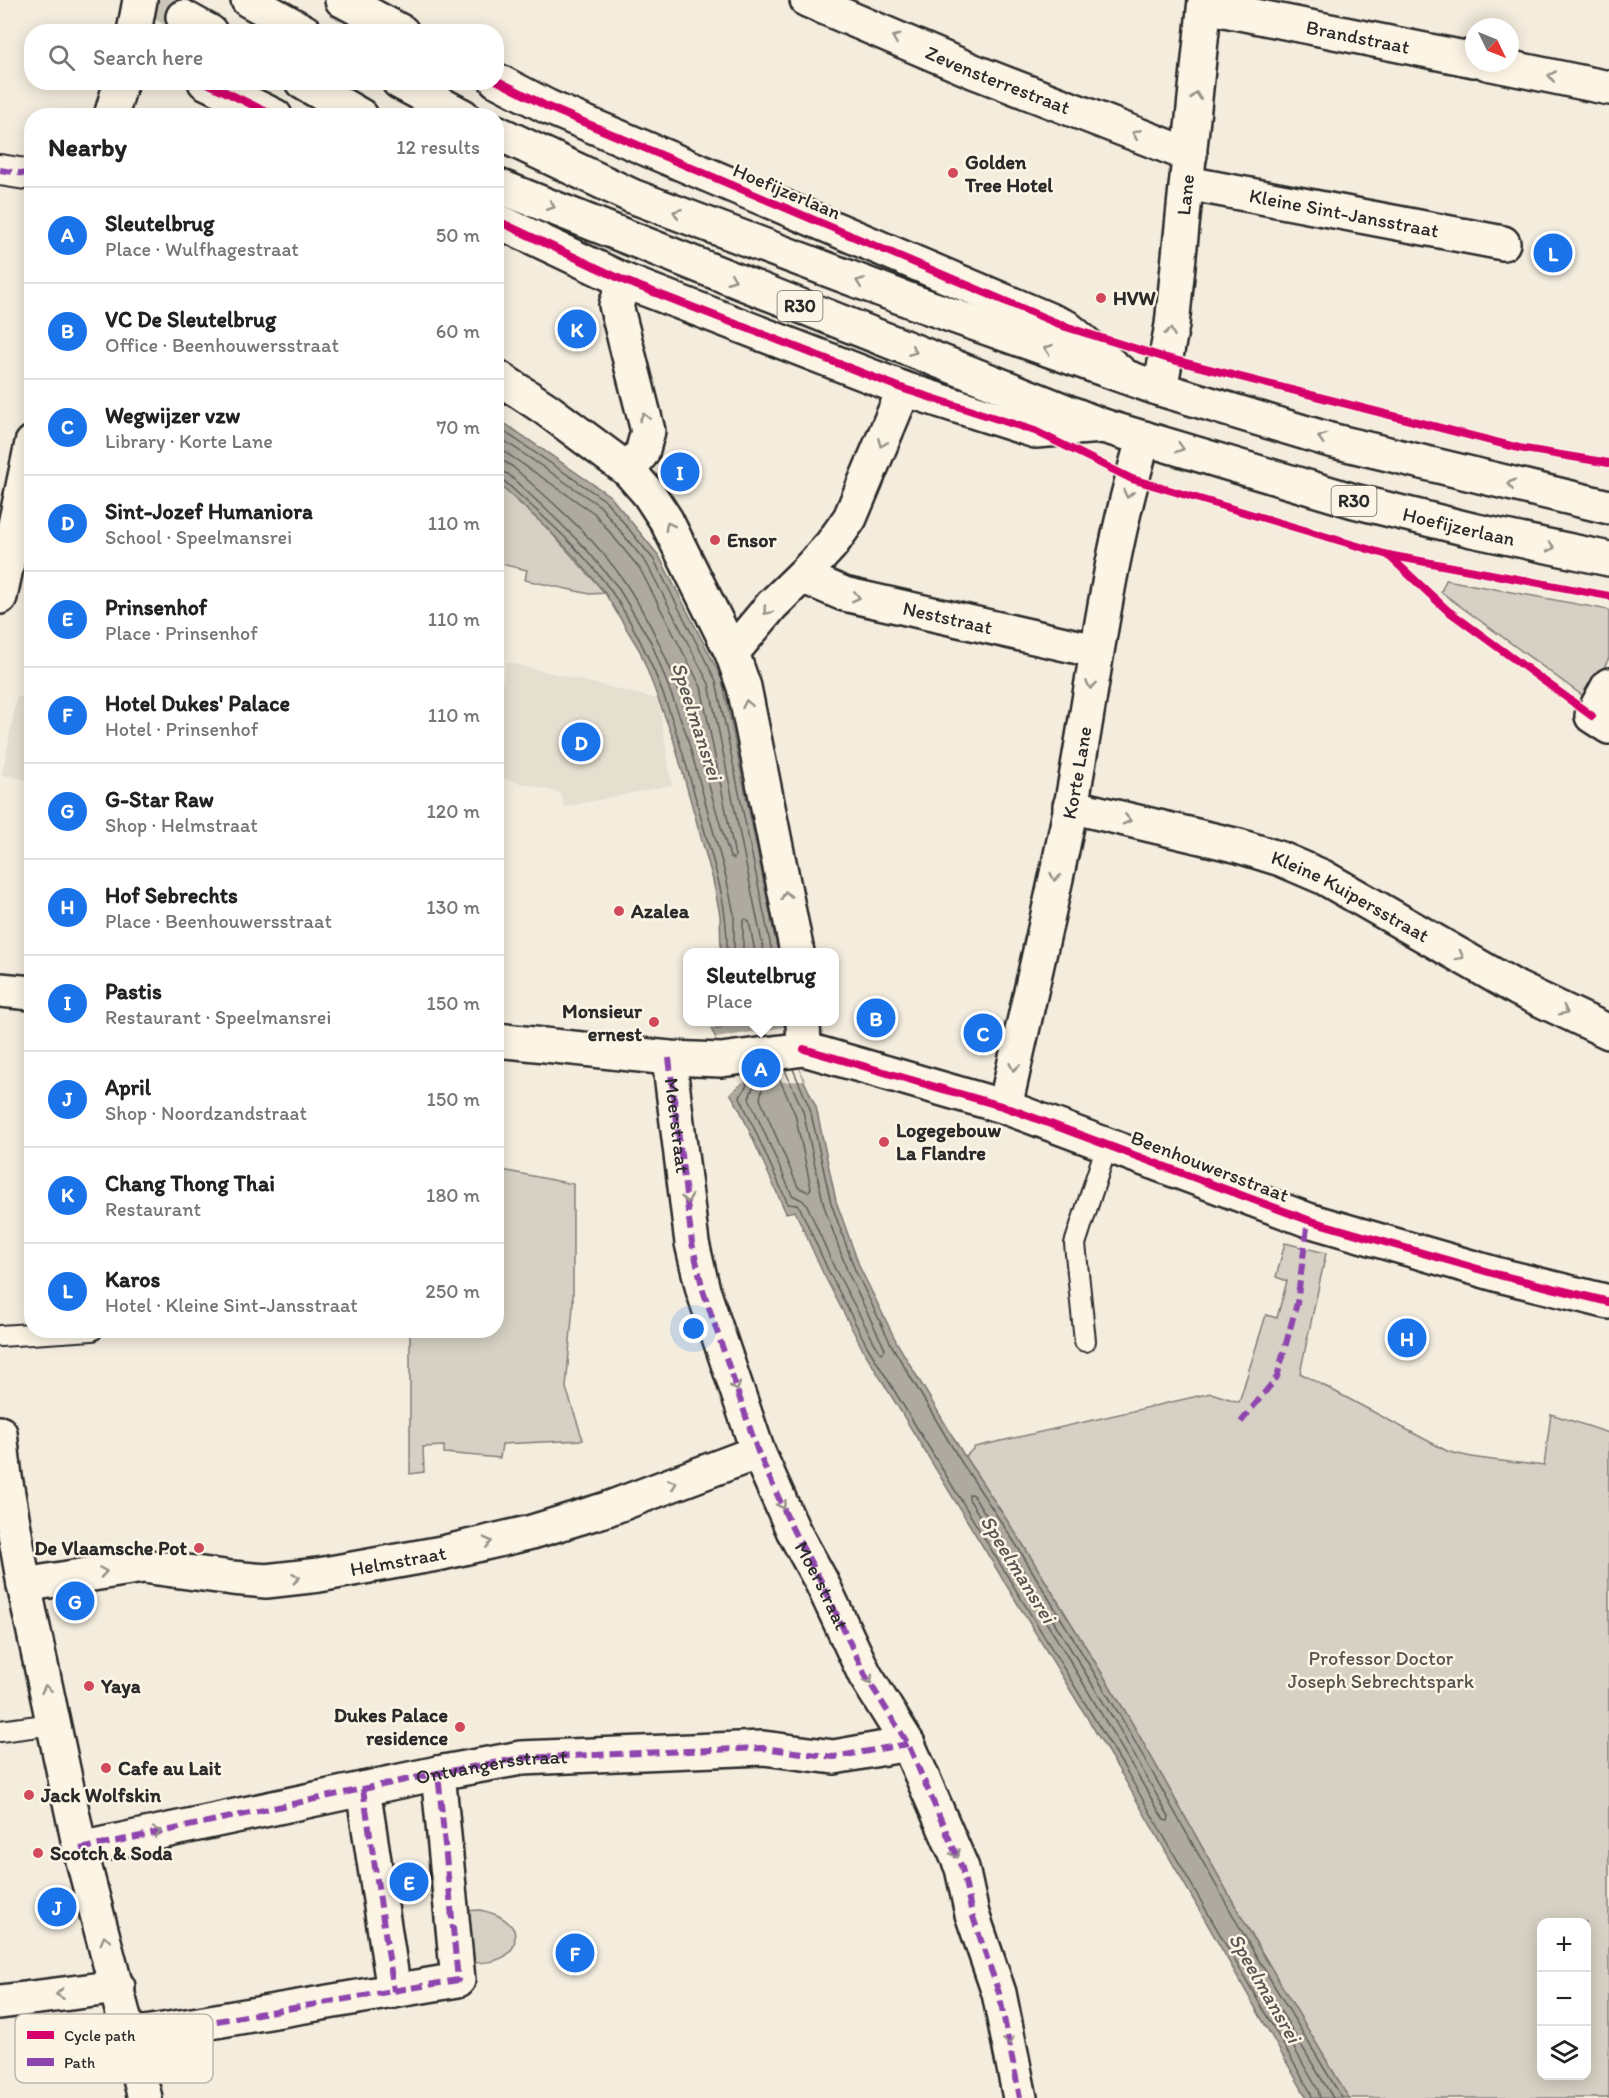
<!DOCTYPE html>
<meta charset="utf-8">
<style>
body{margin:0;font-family:Itim,sans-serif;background:#f6f6f6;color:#222}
.controls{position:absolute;right:18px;bottom:18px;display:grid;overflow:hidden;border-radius:12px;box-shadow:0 3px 15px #0003}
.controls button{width:54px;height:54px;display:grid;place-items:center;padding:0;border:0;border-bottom:2px solid #e0e0e0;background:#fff;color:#222;font:30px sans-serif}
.compass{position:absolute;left:1465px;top:18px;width:54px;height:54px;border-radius:50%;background:#fff;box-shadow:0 3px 15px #0003;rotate:133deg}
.you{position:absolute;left:694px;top:1329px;width:21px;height:21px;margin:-15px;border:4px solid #fff;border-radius:50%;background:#1a73e8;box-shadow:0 0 0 9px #1a73e833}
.badge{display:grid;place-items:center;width:39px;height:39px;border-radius:50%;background:#1a73e8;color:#fff;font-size:20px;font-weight:700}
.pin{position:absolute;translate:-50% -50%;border:3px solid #fff;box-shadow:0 2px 6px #0006}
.popup{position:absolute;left:683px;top:948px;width:156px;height:78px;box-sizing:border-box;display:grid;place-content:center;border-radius:12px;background:#fff;filter:drop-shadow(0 2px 4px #0005);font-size:20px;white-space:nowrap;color:#767676}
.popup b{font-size:22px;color:#222}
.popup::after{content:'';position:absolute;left:50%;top:100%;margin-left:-12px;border:12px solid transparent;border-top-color:#fff}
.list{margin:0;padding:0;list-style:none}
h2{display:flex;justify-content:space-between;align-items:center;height:78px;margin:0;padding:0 24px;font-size:26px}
h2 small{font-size:20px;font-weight:400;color:#767676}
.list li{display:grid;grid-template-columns:39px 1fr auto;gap:18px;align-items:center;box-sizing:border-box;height:96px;padding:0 24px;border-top:2px solid #e0e0e0}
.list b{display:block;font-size:22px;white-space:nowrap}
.list p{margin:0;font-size:20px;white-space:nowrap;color:#767676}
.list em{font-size:20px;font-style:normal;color:#767676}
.icon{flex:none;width:33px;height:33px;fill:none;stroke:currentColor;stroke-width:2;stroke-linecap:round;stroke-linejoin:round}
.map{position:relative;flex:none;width:1609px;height:2098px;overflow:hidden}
.search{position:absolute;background:#fff;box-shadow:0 3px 15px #0003;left:24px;top:24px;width:480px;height:66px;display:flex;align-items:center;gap:15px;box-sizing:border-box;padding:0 21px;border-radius:24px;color:#767676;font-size:22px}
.panel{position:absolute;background:#fff;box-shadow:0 3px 15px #0003;left:24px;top:108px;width:480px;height:1230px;border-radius:24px}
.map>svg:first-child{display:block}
.built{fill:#e5dfd0}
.green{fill:#d6d1c4;stroke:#807e78;stroke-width:1.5;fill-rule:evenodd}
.water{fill:#afaaa0;stroke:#7a7771;stroke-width:1.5}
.pier{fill:#f4edde}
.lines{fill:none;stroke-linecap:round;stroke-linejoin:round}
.shore{stroke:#605e5a;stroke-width:1.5}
.primary-tunnel{stroke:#ccc6ba;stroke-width:33;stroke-dasharray:33 16;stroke-linecap:butt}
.service-casing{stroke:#2b2b2b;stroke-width:24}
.pedestrian-casing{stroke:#2b2b2b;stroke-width:34}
.minor-casing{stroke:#2b2b2b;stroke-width:38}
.secondary-casing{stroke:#2b2b2b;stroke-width:38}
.primary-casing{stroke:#2b2b2b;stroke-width:38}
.service{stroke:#fcf5e5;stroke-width:20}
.pedestrian{stroke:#fcf5e5;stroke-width:30}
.minor{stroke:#fcf5e5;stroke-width:33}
.secondary{stroke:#fcf5e5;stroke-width:33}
.primary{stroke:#fcf5e5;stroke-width:33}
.quiet{stroke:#8e44ad;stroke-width:6;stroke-dasharray:12 6;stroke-linecap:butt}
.cycleway-casing{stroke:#fcf5e5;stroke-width:11}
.cycleway{stroke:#d6006c;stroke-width:8}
.oneway{stroke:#949088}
.poi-dot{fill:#d1495b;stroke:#fcf5e5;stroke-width:2}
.labels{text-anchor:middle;stroke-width:5;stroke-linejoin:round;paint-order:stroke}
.shield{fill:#fcf5e5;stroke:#6a6863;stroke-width:1.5}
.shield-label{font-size:18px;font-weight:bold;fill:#2b2b2b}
.street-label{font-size:20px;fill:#2b2b2b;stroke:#fcf5e5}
.poi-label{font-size:20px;font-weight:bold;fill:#2b2b2b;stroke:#fcf5e5;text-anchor:start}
.park-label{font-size:20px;fill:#565451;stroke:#fcf5e5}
.water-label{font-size:21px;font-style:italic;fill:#595754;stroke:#fcf5e5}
.key{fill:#fcf5e5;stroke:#bdb8ad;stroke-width:1.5}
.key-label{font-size:16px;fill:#2b2b2b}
</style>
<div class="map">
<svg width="1609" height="2098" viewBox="0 0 1609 2098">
<rect width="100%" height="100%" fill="#f4edde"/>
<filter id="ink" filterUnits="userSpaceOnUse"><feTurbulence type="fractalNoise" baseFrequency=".0167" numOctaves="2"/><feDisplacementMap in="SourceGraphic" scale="12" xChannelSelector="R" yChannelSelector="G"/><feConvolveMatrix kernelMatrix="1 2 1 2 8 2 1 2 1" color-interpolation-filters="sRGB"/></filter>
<g filter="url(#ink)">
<!-- built -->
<path class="built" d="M507,662l151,37 14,86 -108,22 -3,-14 -64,-16v-70z
M17,696l14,4v81l-29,-6z"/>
<!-- green -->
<path class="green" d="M496,482l50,45 59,66 -15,1 -65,-14 2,-10 -30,-7z
M1446,580l163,30v48l-22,41 -146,-107z
M497,1169l76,15v122l-7,82 17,52 -81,4 -2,14 -56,-5v-7l-21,1 1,25 -14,2v-143l86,-1z
M1285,1243l41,10 -26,120 147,78c32,10 64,10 97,15l7,-52 58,19v665h-260l-91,-152 -130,-230 -106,-173 -57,-86 10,-10 236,-54 28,9 27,-87 11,3 10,-37 -11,-4zM1542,1922h44v154h-44z
M480,1910c14,3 26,7 34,20 6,29 -21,33 -43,33l-6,-52z"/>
<!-- water -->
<path class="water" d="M497,418l113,78 49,60 63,123 56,273h-57l-1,-37 -7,-35 -40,-142 -33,-87 -35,-58 -30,-36 -29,-30 -49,-45z
M722,1022h63l-1,5 20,54 12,26 20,94 24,67 37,75 68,114 57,86 106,173 130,230 91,152h-42l-185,-323 -260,-427 -39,-75 -28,-62 -9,2 -47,-105 -9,-15 11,-9 -30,-55h10z"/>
<!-- pier -->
<path class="pier" d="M784,1027l20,54 -62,2 -12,10 -1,-3 8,-6 -19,-34 -2,-12z"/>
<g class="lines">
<!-- shore -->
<path class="shore" d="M496,426l110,75 48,59 62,121 56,271
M496,435l104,71 47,58 62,120 55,268
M496,446l98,67 46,56 61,118 34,169 -1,3 -4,-2c-30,-96 -48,-190 -106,-276 -29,-43 -72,-79 -111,-114l-8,-5 -9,-1
M496,470l12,4 47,44 30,30 32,38 35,58 34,89 40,144 8,37v38
M496,478l7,2c37,34 79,69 108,111 46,67 68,146 89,223 13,49 28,87 27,138
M743,952v-31l3,-2 3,2 6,31
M793,1069l17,40 21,94 24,67 37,76 68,114 57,86 105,173 130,230 90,149
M760,1073l3,12 -3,14 38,88 10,5 3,-4 -16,-74 -19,-43
M751,1074l3,11 -5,13 43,97 10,5 5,5 27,62 40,75 6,10 3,1 2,-4 -37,-76 -24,-67 -21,-95 -18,-41
M743,1075l4,10 -7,12 48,107 9,1 3,3 28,62 39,76 260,426 184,321 1,5
M972,1494l38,56 106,173 53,94 -1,4 -4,-1 -101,-171 -94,-150v-4z
M1320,2098l-2,-8 -67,-117 1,-4 4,1 77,128"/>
<!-- primary-tunnel -->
<path class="primary-tunnel" d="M155,0l28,17"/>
<!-- service casing -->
<g class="service-casing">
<path id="service" d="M0,1336l92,-6
M1085,1341l-10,-97 32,-99
M0,1731l53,-7"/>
</g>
<!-- pedestrian casing -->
<g class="pedestrian-casing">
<path id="pedestrian" d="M0,170l32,5"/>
</g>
<!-- minor casing -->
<g class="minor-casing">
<g id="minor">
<path id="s1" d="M807,0l166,71 217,84"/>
<path id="s2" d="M1205,6l269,54"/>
<path d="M134,32l6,-32"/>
<path d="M1487,63l122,25"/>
<path d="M111,116l10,-34"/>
<path id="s3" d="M1187,183l316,60"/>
<path d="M625,281l-9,24 32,126 -6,22 -14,17"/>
<path d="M496,376l50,33 82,61 21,24 17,26 66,133 12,34 53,265"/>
<path id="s4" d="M1160,389l12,-64 33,-325"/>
<path id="s5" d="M802,576l42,18 252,57"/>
<path d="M0,597l32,-154"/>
<path d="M732,653l40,-48 34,-33 25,-27 19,-27 54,-129"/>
<path d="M1609,685l-17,31 17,11"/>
<path id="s6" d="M1070,806l169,40 42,13 42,18 195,112 91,43"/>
<path d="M0,990l32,3"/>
<path d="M803,1022l1,27"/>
<path d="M496,1040l173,18 52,2 83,-11 201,58 303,113 191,55 110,27"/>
<path id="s7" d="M669,1058l23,185 11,47 55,162 35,78 28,51 44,94 43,69 54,124 10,46 27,79 21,105"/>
<path id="s8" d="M1005,1107c22,-100 46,-200 66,-301 23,-123 36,-249 73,-368"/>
<path d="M0,1433l5,44 19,108 56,264 65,249"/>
<path id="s9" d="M24,1585l119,-19 89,12 34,3 53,-6 123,-22 90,-21 75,-23 151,-57"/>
<path d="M363,1789l31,202"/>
<path d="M80,1849l358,-76 83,-15 242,-10 71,9 74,-13"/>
<path d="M0,2002l118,-15"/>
<path d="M128,2036l330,-56 -20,-207"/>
</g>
</g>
<!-- secondary casing -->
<g class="secondary-casing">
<path id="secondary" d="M342,0l60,32
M496,80l52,27 518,220 56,47
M205,82l70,34
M496,220l129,61 279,108 131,42 68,-5"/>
</g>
<!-- primary casing -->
<g class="primary-casing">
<g id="primary">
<path d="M248,0l57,32"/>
<path d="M183,17l27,15"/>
<path d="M302,82l59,34"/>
<path d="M399,82l64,34"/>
<path d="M496,132l136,64 282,106 246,87 170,51 279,67"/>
<path id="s10" d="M496,185l607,241 251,75 118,29 137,29"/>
</g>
</g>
<!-- service -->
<use href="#service" class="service"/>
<!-- pedestrian -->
<use href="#pedestrian" class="pedestrian"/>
<!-- minor -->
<use href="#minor" class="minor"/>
<!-- secondary -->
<use href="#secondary" class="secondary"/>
<!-- primary -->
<use href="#primary" class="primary"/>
<!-- quiet -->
<g class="quiet">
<path d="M0,170l32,5"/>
<path d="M669,1058l23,185 11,47 55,162 35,78 28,51 44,94 43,69 54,124 10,46 27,79 21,105"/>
<path d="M1241,1422l36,-45 20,-74 11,-83"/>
<path d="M363,1789l31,202"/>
<path id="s11" d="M80,1849l358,-76 83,-15 242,-10 71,9 74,-13"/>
<path d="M128,2036l330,-56 -20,-207"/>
</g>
<!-- cycleway casing -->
<g class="cycleway-casing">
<path id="cycleway" d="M496,80l52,27 518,220 100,31 353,90 90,15
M205,82l70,34
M496,220l129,61 279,108 131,42 97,48 256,76 221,41
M1388,555l59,55 145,106
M804,1049l201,58 303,113 191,55 110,27"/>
</g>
<!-- cycleway -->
<use href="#cycleway" class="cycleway"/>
</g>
<!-- one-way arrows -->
<defs><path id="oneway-chevron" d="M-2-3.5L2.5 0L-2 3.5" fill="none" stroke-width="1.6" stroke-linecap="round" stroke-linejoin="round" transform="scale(1.5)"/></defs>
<g class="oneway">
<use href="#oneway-chevron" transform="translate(896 38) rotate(-157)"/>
<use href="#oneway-chevron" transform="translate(1552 76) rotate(-169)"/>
<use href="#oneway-chevron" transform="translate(1196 96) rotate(-84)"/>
<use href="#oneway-chevron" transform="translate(1136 134) rotate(-159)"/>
<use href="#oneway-chevron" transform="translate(551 206) rotate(22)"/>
<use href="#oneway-chevron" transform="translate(677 213) rotate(-159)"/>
<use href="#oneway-chevron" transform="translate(732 279) rotate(22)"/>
<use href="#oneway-chevron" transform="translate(860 282) rotate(-159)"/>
<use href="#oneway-chevron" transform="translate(1170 332) rotate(-80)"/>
<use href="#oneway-chevron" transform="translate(1048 349) rotate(-161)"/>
<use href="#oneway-chevron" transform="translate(913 351) rotate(21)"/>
<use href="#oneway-chevron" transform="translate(644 417) rotate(-104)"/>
<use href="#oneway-chevron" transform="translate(1322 438) rotate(-164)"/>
<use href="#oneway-chevron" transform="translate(882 443) rotate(113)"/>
<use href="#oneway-chevron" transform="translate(1180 448) rotate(17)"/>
<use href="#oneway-chevron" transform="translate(1511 484) rotate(-166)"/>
<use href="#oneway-chevron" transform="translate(1128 494) rotate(102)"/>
<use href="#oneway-chevron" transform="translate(669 526) rotate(-118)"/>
<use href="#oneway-chevron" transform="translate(1551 547) rotate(12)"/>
<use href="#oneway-chevron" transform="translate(856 597) rotate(13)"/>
<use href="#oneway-chevron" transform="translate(767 611) rotate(130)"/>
<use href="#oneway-chevron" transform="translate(1091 685) rotate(99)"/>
<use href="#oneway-chevron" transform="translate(747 704) rotate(-101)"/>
<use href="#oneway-chevron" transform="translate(1127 820) rotate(13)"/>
<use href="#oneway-chevron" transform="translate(1055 877) rotate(102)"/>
<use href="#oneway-chevron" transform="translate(786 895) rotate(-101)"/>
<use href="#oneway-chevron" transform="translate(1460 956) rotate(29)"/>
<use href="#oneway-chevron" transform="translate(1564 1011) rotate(26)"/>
<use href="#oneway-chevron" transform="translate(1014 1067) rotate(102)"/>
<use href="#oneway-chevron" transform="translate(687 1199) rotate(83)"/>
<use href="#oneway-chevron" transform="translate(736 1387) rotate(71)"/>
<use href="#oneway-chevron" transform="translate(673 1484) rotate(-21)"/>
<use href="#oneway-chevron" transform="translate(782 1505) rotate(66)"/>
<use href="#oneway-chevron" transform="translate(488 1542) rotate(-13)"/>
<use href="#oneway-chevron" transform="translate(103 1572) rotate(-9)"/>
<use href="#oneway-chevron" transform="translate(296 1578) rotate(-6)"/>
<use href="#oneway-chevron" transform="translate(869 1680) rotate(59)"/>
<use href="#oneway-chevron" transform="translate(46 1689) rotate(-102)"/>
<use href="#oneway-chevron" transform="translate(157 1832) rotate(-12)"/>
<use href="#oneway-chevron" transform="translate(956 1854) rotate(66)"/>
<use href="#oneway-chevron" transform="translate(105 1940) rotate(-105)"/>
<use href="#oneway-chevron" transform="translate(60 1994) rotate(173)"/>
<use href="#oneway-chevron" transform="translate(1009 2041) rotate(78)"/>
</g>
</g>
<!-- markers -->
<g class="poi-dot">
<circle cx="953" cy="173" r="6"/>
<circle cx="1101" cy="298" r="6"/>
<circle cx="715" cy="540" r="6"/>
<circle cx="619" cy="911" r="6"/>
<circle cx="654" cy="1022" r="6"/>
<circle cx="884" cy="1142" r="6"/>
<circle cx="199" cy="1548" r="6"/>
<circle cx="89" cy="1686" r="6"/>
<circle cx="460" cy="1727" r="6"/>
<circle cx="106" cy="1768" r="6"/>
<circle cx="29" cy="1795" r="6"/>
<circle cx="38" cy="1853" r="6"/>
</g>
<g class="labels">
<!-- shield labels -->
<g class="shield">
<rect x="777.5" y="291" width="45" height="30" rx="4.5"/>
<rect x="1331.5" y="486" width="45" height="30" rx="4.5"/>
</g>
<g class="shield-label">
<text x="800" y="312">R30</text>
<text x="1354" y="507">R30</text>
</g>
<!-- street labels -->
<g class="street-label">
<text dy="7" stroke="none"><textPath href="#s2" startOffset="156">Brandstraat</textPath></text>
<text dy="7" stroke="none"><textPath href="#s1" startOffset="207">Zevensterrestraat</textPath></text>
<text transform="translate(787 191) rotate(23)" y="7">Hoefijzerlaan</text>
<text dy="7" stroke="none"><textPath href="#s4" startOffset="196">Lane</textPath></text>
<text dy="7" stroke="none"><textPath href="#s3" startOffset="160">Kleine Sint-Jansstraat</textPath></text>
<text dy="7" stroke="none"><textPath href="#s10" startOffset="1023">Hoefijzerlaan</textPath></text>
<text dy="7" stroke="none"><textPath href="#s5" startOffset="152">Neststraat</textPath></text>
<text dy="7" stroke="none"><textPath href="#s8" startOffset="342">Korte Lane</textPath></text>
<text dy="7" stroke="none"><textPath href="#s6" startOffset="296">Kleine Kuipersstraat</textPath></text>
<text dy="7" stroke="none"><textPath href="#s7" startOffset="68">Moerstraat</textPath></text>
<text transform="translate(1210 1166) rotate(21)" y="7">Beenhouwersstraat</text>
<text dy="7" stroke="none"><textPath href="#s9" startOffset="378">Helmstraat</textPath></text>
<text dy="7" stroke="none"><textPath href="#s7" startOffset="554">Moerstraat</textPath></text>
<text dy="7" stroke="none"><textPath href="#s11" startOffset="420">Ontvangersstraat</textPath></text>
</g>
<!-- poi labels -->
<g class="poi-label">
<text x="965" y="169">Golden<tspan x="965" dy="23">Tree Hotel</tspan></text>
<text x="1113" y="305">HVW</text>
<text x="727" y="547">Ensor</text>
<text x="631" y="918">Azalea</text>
<text x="642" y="1018" text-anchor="end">Monsieur<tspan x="642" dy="23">ernest</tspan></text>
<text x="896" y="1137">Logegebouw<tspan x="896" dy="23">La Flandre</tspan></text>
<text x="187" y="1555" text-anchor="end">De Vlaamsche Pot</text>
<text x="101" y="1693">Yaya</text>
<text x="448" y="1722" text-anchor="end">Dukes Palace<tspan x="448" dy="23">residence</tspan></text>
<text x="118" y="1775">Cafe au Lait</text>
<text x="41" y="1802">Jack Wolfskin</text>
<text x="50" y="1860">Scotch &amp; Soda</text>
</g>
<!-- park labels -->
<g class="park-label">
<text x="1381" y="1665">Professor Doctor<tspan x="1381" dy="23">Joseph Sebrechtspark</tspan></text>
</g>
<!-- water labels -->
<g class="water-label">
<text transform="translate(697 721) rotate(72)" y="7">Speelmansrei</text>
<text transform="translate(1018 1569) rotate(58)" y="7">Speelmansrei</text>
<text transform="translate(1265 1988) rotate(60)" y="7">Speelmansrei</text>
</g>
</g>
<!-- legend -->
<rect x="15" y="2014" width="198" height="69" rx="9" class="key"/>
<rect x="27" y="2031" width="27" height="8" fill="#d6006c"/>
<rect x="27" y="2058" width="27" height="8" fill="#8e44ad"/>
<g class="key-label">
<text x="64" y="2041">Cycle path</text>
<text x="64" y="2068">Path</text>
</g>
</svg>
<div class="controls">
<button>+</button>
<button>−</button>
<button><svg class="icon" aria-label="layers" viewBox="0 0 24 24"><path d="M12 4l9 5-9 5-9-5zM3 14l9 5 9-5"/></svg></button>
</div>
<svg class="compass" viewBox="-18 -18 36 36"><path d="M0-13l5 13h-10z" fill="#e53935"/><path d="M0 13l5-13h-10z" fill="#767676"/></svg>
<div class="you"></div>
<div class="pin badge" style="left:761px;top:1068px">A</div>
<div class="popup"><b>Sleutelbrug</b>Place</div>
<div class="pin badge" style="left:876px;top:1018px">B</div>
<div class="pin badge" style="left:983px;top:1033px">C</div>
<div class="pin badge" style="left:581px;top:742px">D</div>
<div class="pin badge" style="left:409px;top:1882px">E</div>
<div class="pin badge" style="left:575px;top:1953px">F</div>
<div class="pin badge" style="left:75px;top:1601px">G</div>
<div class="pin badge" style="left:1407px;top:1338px">H</div>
<div class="pin badge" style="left:680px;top:472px">I</div>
<div class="pin badge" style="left:57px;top:1907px">J</div>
<div class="pin badge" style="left:577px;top:329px">K</div>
<div class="pin badge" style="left:1553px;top:253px">L</div>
<div class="search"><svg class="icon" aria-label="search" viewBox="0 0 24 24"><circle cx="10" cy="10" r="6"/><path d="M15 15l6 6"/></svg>Search here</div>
<section class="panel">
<h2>Nearby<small>12 results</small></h2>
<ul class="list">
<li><span class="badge">A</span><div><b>Sleutelbrug</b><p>Place · Wulfhagestraat</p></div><em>50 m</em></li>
<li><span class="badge">B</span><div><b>VC De Sleutelbrug</b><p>Office · Beenhouwersstraat</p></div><em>60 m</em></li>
<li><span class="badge">C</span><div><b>Wegwijzer vzw</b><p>Library · Korte Lane</p></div><em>70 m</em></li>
<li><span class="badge">D</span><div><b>Sint-Jozef Humaniora</b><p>School · Speelmansrei</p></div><em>110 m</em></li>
<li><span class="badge">E</span><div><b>Prinsenhof</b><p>Place · Prinsenhof</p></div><em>110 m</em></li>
<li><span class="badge">F</span><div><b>Hotel Dukes' Palace</b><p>Hotel · Prinsenhof</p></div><em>110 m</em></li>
<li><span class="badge">G</span><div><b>G-Star Raw</b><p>Shop · Helmstraat</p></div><em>120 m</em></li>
<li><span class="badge">H</span><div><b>Hof Sebrechts</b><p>Place · Beenhouwersstraat</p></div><em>130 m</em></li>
<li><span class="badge">I</span><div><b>Pastis</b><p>Restaurant · Speelmansrei</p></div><em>150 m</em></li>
<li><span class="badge">J</span><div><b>April</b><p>Shop · Noordzandstraat</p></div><em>150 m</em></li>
<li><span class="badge">K</span><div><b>Chang Thong Thai</b><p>Restaurant</p></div><em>180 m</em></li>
<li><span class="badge">L</span><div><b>Karos</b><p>Hotel · Kleine Sint-Jansstraat</p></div><em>250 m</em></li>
</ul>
</section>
</div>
